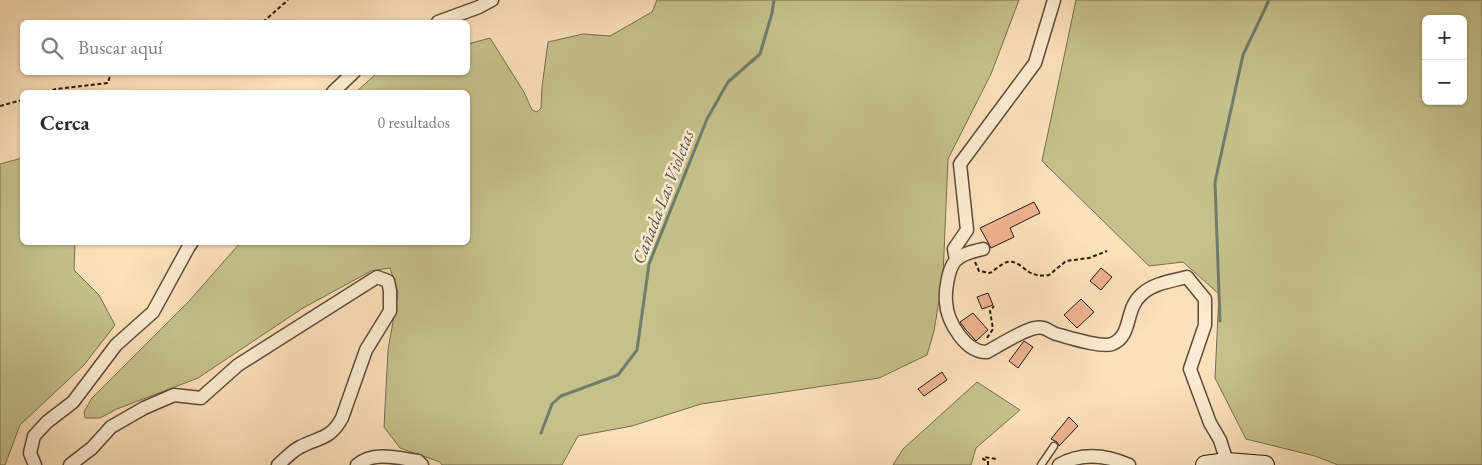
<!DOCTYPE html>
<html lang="es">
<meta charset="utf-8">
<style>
body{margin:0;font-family:"EB Garamond",serif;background:#f2f2f3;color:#2b2b33}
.controls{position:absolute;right:15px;top:15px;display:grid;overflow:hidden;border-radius:8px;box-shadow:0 1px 4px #0004}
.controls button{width:45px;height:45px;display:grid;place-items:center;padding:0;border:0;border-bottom:1px solid #e1e1e2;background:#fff;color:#2b2b33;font:25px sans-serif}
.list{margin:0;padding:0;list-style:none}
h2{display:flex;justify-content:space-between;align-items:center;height:65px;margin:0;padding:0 20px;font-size:21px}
h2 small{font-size:16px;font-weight:400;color:#7c7c81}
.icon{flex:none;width:28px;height:28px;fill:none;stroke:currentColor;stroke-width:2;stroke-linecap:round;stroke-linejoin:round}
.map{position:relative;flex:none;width:1482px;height:465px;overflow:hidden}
.search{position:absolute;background:#fff;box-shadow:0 1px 4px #0004;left:20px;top:20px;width:450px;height:55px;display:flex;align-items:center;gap:12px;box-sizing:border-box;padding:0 18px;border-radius:8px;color:#7c7c81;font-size:19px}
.panel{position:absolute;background:#fff;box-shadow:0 1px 4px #0004;left:20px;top:90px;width:450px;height:155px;border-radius:8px}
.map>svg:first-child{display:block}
.green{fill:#c6c18b;stroke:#786c4e;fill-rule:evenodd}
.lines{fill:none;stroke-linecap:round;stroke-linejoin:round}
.stream{stroke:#707c6d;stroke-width:3}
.building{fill:#eeb391;stroke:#291810}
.lane-casing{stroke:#5e4a3b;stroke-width:9}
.street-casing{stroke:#5e4a3b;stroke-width:15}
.secondary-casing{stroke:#291810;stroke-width:20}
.path{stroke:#291810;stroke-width:2;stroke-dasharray:4 2.5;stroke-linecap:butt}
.lane{stroke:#fdecd3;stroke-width:6}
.street{stroke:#fdecd3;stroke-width:12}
.secondary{stroke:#fdecd3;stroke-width:18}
.labels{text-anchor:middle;stroke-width:5;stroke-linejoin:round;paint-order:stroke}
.water-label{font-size:18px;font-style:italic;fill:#535246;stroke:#fdecd3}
</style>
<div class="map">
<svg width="1482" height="465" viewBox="0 0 1482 465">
<rect width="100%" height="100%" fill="#fce1bb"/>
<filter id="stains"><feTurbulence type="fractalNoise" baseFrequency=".004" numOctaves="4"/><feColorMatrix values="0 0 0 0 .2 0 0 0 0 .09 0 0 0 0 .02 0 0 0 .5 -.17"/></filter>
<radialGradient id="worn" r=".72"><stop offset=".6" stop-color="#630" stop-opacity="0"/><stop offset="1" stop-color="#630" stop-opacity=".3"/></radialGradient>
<!-- green -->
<path class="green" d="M657,0h362l-28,74 -43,85 -5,117 -9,55 -7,24 -48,23 -178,26 -69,22 -54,10 -16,29h-120l-2,-3 -40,-14 -16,-21 4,-77 10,-57 -8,-25 -19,3 -68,37 -105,70 -81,31 -17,9h-15l-1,-6 8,-14 98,-98 50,-57 228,-1v-150h-112l21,-19 91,-1v-28l22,-6 34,54 8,18 5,2 4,-4 1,-21 6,-45 35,-8 27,2 42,-24z
M1076,0h406v465h-144l-23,-9 -69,-17 -31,-61 4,-84 -36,-32 -34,4 -107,-105zM1426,19h37v82h-37z
M22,158v84l53,1 -1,27 25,25 16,30 -31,40 -64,60 -15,40h-5v-301z
M977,382l43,28 -44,38 -5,17h-78l10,-16z"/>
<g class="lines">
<!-- stream -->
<path class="stream" d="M1220,321l-5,-139 28,-127 26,-55
M541,433l11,-29 9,-8 57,-21 19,-25 12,-86 58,-145 21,-37 32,-28 12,-41 2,-13"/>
</g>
<!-- building -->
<path class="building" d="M1034,202l6,11 -30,15 4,9 -23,11 -11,-20z
M1101,268l11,9 -11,13 -11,-9z
M988,293l5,12 -11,4 -5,-12z
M1081,299l13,13 -17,16 -13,-13z
M973,313l15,17 -12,11 -10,-11 -6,-8z
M1024,341l9,6 -15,21 -9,-7z
M942,372l5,8 -23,16 -6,-7z
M1069,417l9,9 -19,20 -2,-4 -6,-3z"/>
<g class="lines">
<!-- lane casing -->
<g class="lane-casing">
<path id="lane" d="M1041,465l13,-19"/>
</g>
<!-- street casing -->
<g class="street-casing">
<path id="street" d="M438,22l41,-15 13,-7
M333,92l21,-20
M983,249c-9,2 -22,5 -28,12 -7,9 -10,30 -9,41 1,20 20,51 41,50 11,-6 36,-22 48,-24 10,-2 13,3 21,6 12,3 45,14 56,10 21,-8 12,-35 30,-50 12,-11 30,-13 45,-17l18,22v26l-15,44 20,54 10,17 7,22
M956,260l-2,-11 13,-19 -7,-66 75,-101 19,-63
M35,465l-5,-12 4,-17 13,-14 26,-20 43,-57 37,-33 35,-64 4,-6
M70,465l22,-17 19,-21 33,-19 30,-13 27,3 37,-33 139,-88 11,4 2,10v20l-24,39 -24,68c-12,22 -23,19 -42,29 -8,4 -15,12 -22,18
M357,465c16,-14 41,-7 61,-4l4,4
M1059,465c23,-13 47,-10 70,0"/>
</g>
<!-- secondary casing -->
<g class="secondary-casing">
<path id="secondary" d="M1205,465l22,-3 38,3"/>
</g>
<!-- path -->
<path class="path" d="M263,22l25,-22
M46,92l10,-3 52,-6 3,-11
M0,106l22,-6
M975,262l4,9 11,2c5,-3 11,-9 17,-11 9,-2 16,6 22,10 7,4 13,4 20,3l17,-14 23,-3 18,-7
M987,338l6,-9 -3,-18 4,-5
M988,465v-4l-5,-2 1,-2 12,2"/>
<!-- lane -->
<use href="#lane" class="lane"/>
<!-- street -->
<use href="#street" class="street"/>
<!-- secondary -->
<use href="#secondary" class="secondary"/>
</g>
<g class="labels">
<!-- water labels -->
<g class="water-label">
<text transform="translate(663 197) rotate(-69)" y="6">Cañada Las Violetas</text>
</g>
</g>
<rect width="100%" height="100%" filter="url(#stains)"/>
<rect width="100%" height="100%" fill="url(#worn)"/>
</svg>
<div class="controls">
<button>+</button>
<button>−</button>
</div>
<div class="search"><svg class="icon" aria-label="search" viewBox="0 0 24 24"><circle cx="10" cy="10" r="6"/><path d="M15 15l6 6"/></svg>Buscar aquí</div>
<section class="panel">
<h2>Cerca<small>0 resultados</small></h2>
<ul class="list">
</ul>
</section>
</div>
